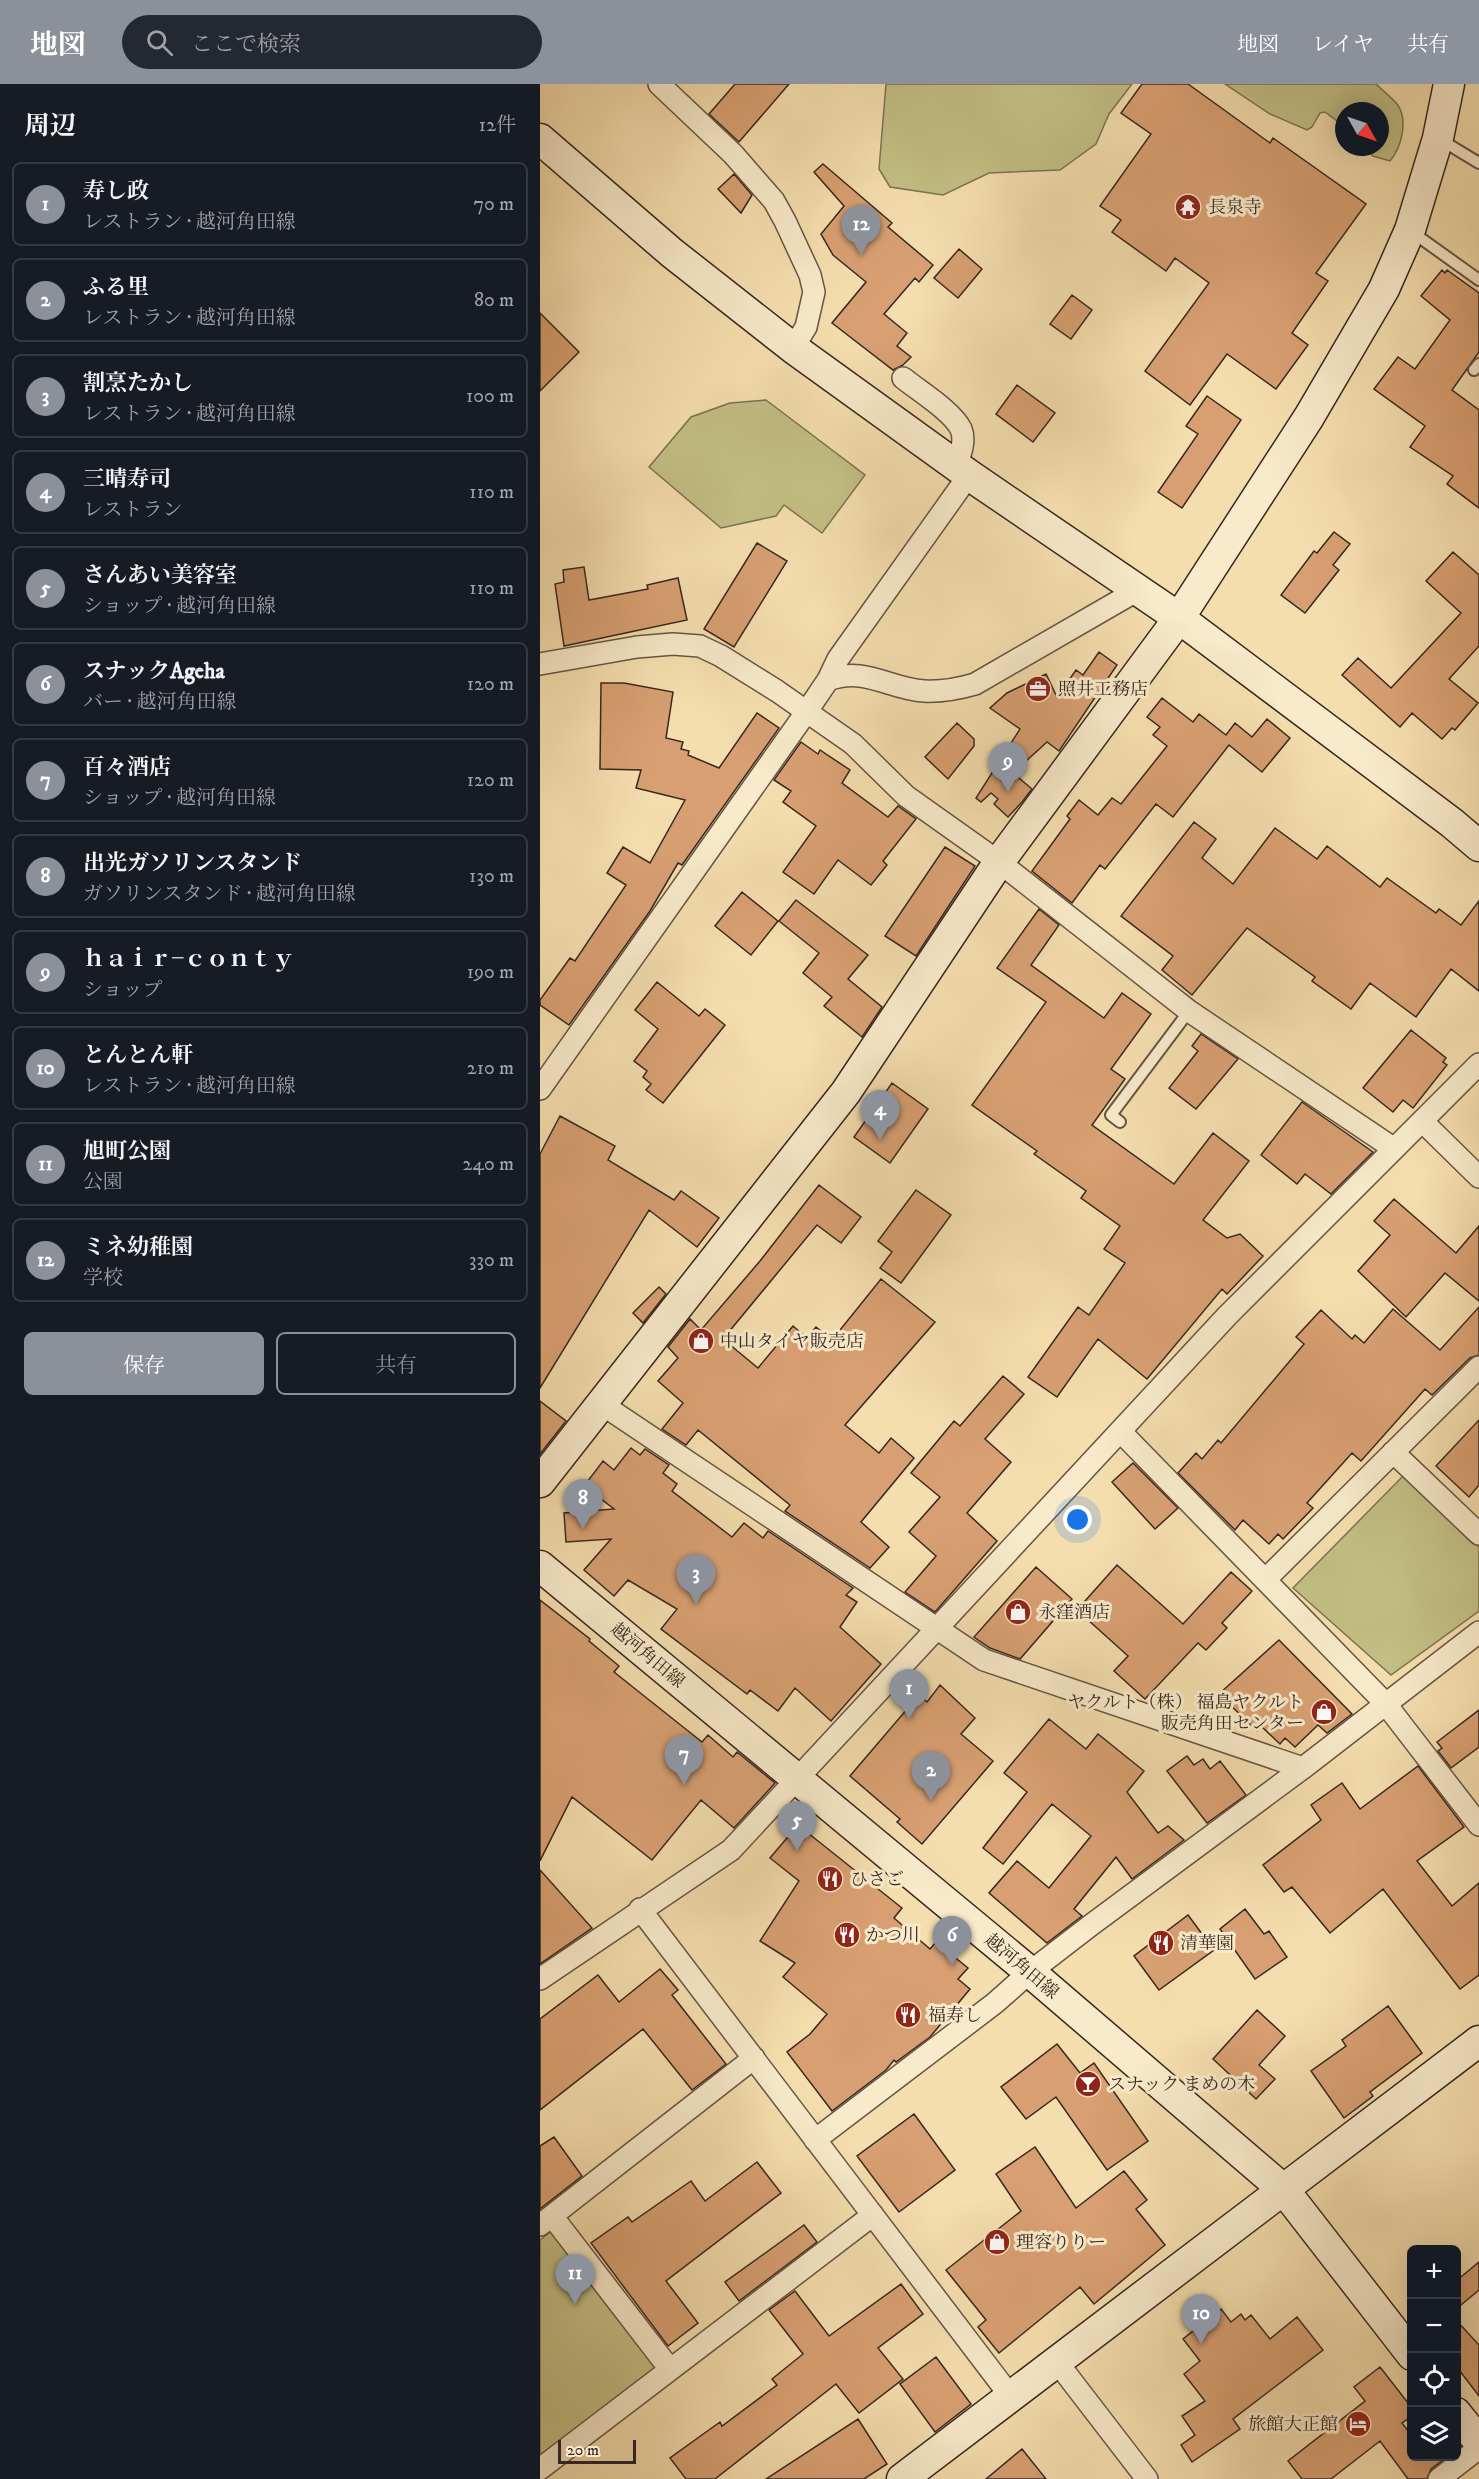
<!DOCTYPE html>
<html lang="ja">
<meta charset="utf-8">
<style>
body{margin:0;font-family:"IM FELL DW Pica","Noto Serif JP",serif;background:#242831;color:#f1f3f6}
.controls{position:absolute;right:18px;bottom:18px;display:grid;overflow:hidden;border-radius:9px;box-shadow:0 6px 24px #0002}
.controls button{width:54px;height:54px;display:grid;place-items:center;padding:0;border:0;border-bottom:2px solid #363941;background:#171b24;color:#f1f3f6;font:30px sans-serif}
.compass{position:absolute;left:795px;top:18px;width:54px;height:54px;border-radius:50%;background:#171b24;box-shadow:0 6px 24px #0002;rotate:130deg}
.scale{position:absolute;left:18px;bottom:15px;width:78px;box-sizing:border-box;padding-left:6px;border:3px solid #372720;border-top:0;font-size:16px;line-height:21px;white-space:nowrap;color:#372720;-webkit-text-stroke:4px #f8eaca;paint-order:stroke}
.you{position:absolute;left:538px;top:1436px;width:21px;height:21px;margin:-15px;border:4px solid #fff;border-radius:50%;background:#1a73e8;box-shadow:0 0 0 9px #1a73e833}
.badge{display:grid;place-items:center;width:39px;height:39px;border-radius:50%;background:#8c9099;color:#fff;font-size:20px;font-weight:700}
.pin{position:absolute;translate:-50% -50px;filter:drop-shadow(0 2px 3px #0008)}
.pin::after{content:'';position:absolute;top:32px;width:21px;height:18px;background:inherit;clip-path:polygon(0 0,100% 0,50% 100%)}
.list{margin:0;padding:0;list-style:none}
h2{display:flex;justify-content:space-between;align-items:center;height:78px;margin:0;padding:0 24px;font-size:26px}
h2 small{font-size:20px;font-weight:400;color:#9ea1a6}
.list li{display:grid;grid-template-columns:39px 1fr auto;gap:18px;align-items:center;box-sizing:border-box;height:84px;margin:0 12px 12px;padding:0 12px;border:2px solid #363941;border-radius:9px}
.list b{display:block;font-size:22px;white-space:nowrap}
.list p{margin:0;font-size:20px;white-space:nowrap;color:#9ea1a6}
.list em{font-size:20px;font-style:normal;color:#9ea1a6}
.actions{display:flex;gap:12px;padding:18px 24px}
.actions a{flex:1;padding:14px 0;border:2px solid #8c9099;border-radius:9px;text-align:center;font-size:21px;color:#8c9099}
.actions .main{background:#8c9099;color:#fff}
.icon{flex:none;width:33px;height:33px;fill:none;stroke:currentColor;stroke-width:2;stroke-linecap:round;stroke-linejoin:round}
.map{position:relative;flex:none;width:939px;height:2395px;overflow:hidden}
header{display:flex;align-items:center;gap:36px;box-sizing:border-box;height:84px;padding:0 30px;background:#8c9099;color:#fff}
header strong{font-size:28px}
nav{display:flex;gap:33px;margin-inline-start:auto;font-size:21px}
.search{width:420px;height:54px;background:#242831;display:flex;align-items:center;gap:15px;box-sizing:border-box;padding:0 21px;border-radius:33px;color:#9ea1a6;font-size:22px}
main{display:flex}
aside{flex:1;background:#171b24}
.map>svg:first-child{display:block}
.green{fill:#c3bf85;stroke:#7d7352;stroke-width:1.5}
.building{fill:#d8a072;stroke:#372720;stroke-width:1.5}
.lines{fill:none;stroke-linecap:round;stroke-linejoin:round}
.lane-casing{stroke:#654;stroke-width:14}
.street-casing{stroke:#654;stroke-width:24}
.secondary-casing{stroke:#372720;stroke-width:33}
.lane{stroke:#f8eaca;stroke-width:10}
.street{stroke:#f8eaca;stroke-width:21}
.secondary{stroke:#f8eaca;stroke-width:30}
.labels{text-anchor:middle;stroke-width:6;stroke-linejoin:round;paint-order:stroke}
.poi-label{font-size:18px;fill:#372720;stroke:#f8eaca;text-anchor:start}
.street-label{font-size:18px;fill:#372720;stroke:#f8eaca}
</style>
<header>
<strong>地図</strong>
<div class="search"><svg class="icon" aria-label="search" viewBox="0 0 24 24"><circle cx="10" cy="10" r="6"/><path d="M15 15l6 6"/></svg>ここで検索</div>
<nav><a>地図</a><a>レイヤ</a><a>共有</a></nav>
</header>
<main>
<aside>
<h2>周辺<small>12件</small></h2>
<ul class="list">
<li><span class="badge">1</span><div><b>寿し政</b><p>レストラン · 越河角田線</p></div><em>70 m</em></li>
<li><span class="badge">2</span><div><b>ふる里</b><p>レストラン · 越河角田線</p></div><em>80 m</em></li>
<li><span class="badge">3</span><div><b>割烹たかし</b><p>レストラン · 越河角田線</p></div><em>100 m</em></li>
<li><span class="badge">4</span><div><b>三晴寿司</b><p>レストラン</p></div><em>110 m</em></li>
<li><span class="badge">5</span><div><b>さんあい美容室</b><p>ショップ · 越河角田線</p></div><em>110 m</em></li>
<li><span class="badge">6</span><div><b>スナックAgeha</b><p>バー · 越河角田線</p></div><em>120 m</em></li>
<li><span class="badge">7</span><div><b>百々酒店</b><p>ショップ · 越河角田線</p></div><em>120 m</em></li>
<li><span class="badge">8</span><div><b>出光ガソリンスタンド</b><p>ガソリンスタンド · 越河角田線</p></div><em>130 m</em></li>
<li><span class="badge">9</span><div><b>ｈａｉｒ−ｃｏｎｔｙ</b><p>ショップ</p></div><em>190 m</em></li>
<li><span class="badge">10</span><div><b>とんとん軒</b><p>レストラン · 越河角田線</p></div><em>210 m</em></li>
<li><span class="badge">11</span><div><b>旭町公園</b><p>公園</p></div><em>240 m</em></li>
<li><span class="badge">12</span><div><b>ミネ幼稚園</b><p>学校</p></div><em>330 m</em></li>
</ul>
<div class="actions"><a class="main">保存</a><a>共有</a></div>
</aside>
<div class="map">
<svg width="939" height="2395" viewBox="0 0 939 2395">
<rect width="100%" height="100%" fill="#f5deae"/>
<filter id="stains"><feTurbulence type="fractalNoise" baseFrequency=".00333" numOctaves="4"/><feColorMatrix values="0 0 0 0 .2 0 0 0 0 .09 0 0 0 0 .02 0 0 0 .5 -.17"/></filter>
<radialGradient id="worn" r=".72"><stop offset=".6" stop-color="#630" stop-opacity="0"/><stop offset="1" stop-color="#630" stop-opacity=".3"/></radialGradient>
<!-- green -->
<path class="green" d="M346,0h246l-23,30 -13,30 -36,26 -71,3 -46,22 -53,-8 -11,-18z
M685,0h151c7,7 15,13 21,20 12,16 4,44 -7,57l-17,-5 -9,-9h16v-36h-36v15l-19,-14 -5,1 -8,14 -5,3 -37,-16z
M226,316l99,75 -43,58 -38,-28 -8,11 -55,12 -72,-61 42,-50 39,-14z
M865,1390l74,73v64l-88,64 -98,-87z
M14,2145l102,139 -116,88v-216z"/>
<!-- building -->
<path class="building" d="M195,0h54l-50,58 -30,-28z
M602,0h46l82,59 3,-5 93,66 -50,69 12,8 -36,52 16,12 -32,44 -49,-35 -37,51 -45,-34 64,-88 -34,-25 -9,13 -54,-39 9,-12 -21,-14 51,-72 -30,-21z
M283,80l69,59 -4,4 45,38 -14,17 -4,-4 -31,36 23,19 -10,13 14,11 -8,8 -10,5 -61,-47 34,-41 -33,-27 -12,-21 23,-28 -30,-34z
M194,90l18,21 -11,18 -23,-24z
M419,165l23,20 -24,29 -24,-20z
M902,186l3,3 2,-3 32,23v59l-27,38 27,20v98l-32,-24 6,-8 -43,-29 15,-21 -51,-37 24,-32 17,12 35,-49 -29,-24z
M532,211l20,15 -21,29 -21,-15z
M0,229l39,39 -39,39z
M477,301l38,28 -22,29 -37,-28z
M667,312l34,24 -59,88 -24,-16 40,-58 -12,-8z
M794,448l16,12 -17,21 6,5 -34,43 -24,-18 33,-44 3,2z
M217,459l30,18 -53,86 -30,-18z
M913,468l26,23v71l-30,33 29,24 -23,27 -3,-2 -10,11 -30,-26 -12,14 -58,-52 16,-17 33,30 70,-75 -35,-32z
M44,483l5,33 59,-11 -1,-4 31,-7 9,42 -123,26 -9,-62 9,-2 -1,-12z
M559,568l18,13 -58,86 -12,-9 -34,31 19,16 -10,13 -14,15 -14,-13 4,-5 -7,-6 -10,9 -5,-4 44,-69 -30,-21 17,-15 39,-19 11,23 19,-27 7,5z
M61,599h23l49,9 -7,46 17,4 -2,7 8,2 -1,4 31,13 38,-55 22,15 -97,137 -4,-2 -28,48 -81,114 -29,-20v-5l30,-42 5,3 51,-76 -19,-12 16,-26 27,16 35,-63 -49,-12 5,-18 -41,-1z
M622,614l31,24 6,-8 27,21 9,-12 17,14 15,-18 23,19 -28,34 -33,-27 -56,72 -17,-13 -51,65 -5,-4 -28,38 -40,-32 38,-52 -3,-3 12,-16 19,15 14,-17 9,6 46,-58 -14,-11 7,-8 -13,-10z
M417,639l17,16v7l-26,33 -23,-22z
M261,658l17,12 2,-4 30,20 -8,13 46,34 10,-11 18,13 -33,42 4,4 -16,20 -33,-25 -24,34 -31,-22 33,-46 -33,-24 8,-11 -17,-11z
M654,738l22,17 -14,19 31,26 42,-56 42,31 10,-13 53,41 7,-9 49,35 3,-4 22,16 18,-24v90l-28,-22 -35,48 -46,-34 -19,26 -39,-28 3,-4 -68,-49 -55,67 -30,-25 11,-14 -52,-40z
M405,763l30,19 -59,90 -31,-20z
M202,808l36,29 -27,34 -36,-29z
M256,816l72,55 -20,24 34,28 -20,30 -38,-31 8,-9 -29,-24 16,-20 -40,-32z
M499,825l20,16 -28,40 73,53 18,-25 29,21 -40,55 14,10 -33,46 82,59 39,-51 36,28 -46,59 24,18 13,-4 23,22 -36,38 -5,-5 -75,90 -49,-40 -41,58 -29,-20 50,-70 11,8 36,-52 -21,-14 16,-23 -39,-28 5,-7 -52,-37 3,-3 -65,-46 74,-103 -49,-34z
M117,898l42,34 6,-7 20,16 -62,78 -17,-13 5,-6 -8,-7 4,-6 -13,-10 24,-32 -23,-19z
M871,946l35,28 -3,4 4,3 -34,43 -10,-8 -10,12 -30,-24z
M661,950l37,25 -42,50 -27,-21 29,-37 -6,-5z
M352,999l36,26 -38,54 -36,-26z
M762,1018l71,50 -42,42 -26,-20 -8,10 -36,-29z
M20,1032l55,30 -7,14 66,40 7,-9 38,27 -22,29 -48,-37 -109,178v-234z
M279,1101l42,32 -20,26 -24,-18 -94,114 35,29 35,-42 14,12 9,-11 16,13 49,-61 54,43 -90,103 34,28 12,-15 23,20 -53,64 28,25 -19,21 -85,-57 5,-6 -92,-75 -12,15 -24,-16 21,-26 -25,-22 20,-23 -10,-11 22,-28 11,11 59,-69z
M376,1106l35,25 -50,68 -21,-15 12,-16 -14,-11z
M854,1115l62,54 23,-27v75l-34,-28 -39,44 -48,-46 32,-36 -16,-14z
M119,1203l7,7 -23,29 -10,-10z
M939,1223v48l-9,3 -38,37 -7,-6 -64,72 -9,-8 -45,50 6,5 -30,31 -5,-5 -9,10 -26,-24 -8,10 -57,-57 18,-20 6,6 16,-19 3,3 83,-99 -8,-7 25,-27 31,29 3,-4 9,8 29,-34 47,41z
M463,1292l21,18 -39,45 26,23 -44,51 30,28 -62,71 -30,-20 31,-36 -27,-24 31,-35 -29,-24 43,-52 6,5z
M0,1317l26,20 -26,33z
M939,1336v65l-10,12 -33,-31z
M91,1364l9,7 5,-6 24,16 -6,8 14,11 -5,7 60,46 12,-14 19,15 5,-7 85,57 -7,7 11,7 -17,25 41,37 -50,57 -36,-33 -17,23 -28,-21 -3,4 -86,-65 16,-20 -49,-29 -14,16 -30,-26 27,-31 -45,3 -2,-29 50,-4 -30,-23 19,-25 11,9z
M593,1379l45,45 -23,21 -43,-47z
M577,1481l66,59 48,-52 21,19 -30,32 5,5 -21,22 -8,-7 -53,56 -31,-28 14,-15 -51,-46z
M496,1483l36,32 -52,60 -30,-11 -16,-11z
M0,1516l50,39 -1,2 30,25 -5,6 88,70 6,-7 25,22 4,-5 38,31 -41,45 -33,-28 -49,60 -80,-63 -32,64z
M739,1556l73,74 -25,19 -9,-8 -23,22 -10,-9 -5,6 -19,-18 -4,5 -38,-37z
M400,1601l35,33 -14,16 32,27 -71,83 -25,-22 3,-3 -50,-43 69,-81 8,7z
M939,1626v37l-28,21 -13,-17 4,-3 -5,-6z
M509,1635l37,30 12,-15 46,37 -17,21 31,41 10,-7 16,14 -52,39 -16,-22 -42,52 8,7 -35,27 -58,-50 28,-32 32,27 42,-52 -39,-32 -49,60 -20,-16 44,-56 -23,-19z
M647,1672l7,9 9,-6 7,10 10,-8 26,34 -39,28 -40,-52z
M878,1682l46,61 -47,34 35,45 27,-23v92l-19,14 -77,-100 -53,44 -38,-46 -8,5 -21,-27 58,-45 -10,-15 31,-22 18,26z
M258,1741l104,83 -8,10 36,31 6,-7 32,26 -10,11 12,10 -40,48 -34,25 -2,-2 -8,10 -54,41 -45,-59 23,-18 17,-20 -44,-37 12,-14 -35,-22 39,-60 -29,-23z
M0,1786l52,58 -52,36z
M705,1825l19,25 5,-3 18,26 -32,22 -35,-50z
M648,1831l26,35 -55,40 -25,-34z
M120,1885l18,21 -6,5 54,69 -34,26 -49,-61 -103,81v-91l58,-44 21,27z
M848,1922l34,47 -52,39 3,4 -29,22 -33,-47 35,-25 -4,-6z
M717,1926l28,26 -26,29 16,14 -19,20 -43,-40z
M517,1960l23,29 14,-10 54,78 -41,29 -51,-73 -30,22 -25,-32z
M374,2030l41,56 -56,42 -42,-56z
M14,2053l28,39 -42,33v-63z
M495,2063l41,61 48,-37 23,29 -11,9 29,36 -71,59 -14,-17 -81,66 -21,-26 8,-7 -40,-50 75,-59 -25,-37z
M217,2078l24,31 -115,88 32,42 -30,23 -77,-103 37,-26 4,5 59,-41 14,20z
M264,2141l13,17 -78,59 -14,-19z
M939,2178v28l-23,19v-28z
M361,2200l22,30 -45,34 25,31 -44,34 -23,-29 -121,95h-29l-16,-21 50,-36 2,4 55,-41 -5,-6 31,-25 -34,-44 26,-19 34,45z
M681,2225l10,13 10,-8 4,6 6,-5 19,24 27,-22 26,33 -90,69 7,10 -48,33 -11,-17 14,-10 -13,-19 23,-15 -21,-27 16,-13 -17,-22z
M916,2236l23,25v51l-23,-30z
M396,2273l35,47 -36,28 -35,-48z
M840,2283l32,41v8l-10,7 10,13v21h35l-16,12 -4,10h-19l-28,-38 -49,38h-29l-14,-18 77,-60 -11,-14z
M318,2335l29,45 -23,15h-98z
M482,2365l24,30h-60z"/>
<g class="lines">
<!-- lane casing -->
<g class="lane-casing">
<path id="lane" d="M901,56l38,23
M872,148l67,48
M934,286l5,-6
M580,1038l-9,-7 78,-104"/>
</g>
<!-- street casing -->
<g class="street-casing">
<path id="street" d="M119,0l74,70 41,47 11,20 25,54 4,17 -8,35 -13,21
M363,294c16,13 49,33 58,51 5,12 -1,26 -5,37
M0,580l97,-17 36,-3 27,2 21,10 56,35 76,53 53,52 93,66 190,149 204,137
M288,596c37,-14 61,9 96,11 18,1 34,-2 51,-7l163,-94
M0,1005l267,-378 21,-31 10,-21 131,-184
M882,1037l57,56
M63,1321l381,255 319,108
M580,1347l265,272 94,122
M853,1368l86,82
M725,1496l214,-213
M100,1825l371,488
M0,1895l191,-129 496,-534 252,-252
M275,2056l180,-137 35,-31 61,-47 212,-157 176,-136
M12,2132l117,152
M0,2141l214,-167
M517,2278l90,117
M0,2385l333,-254
M899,2395l40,-31"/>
</g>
<!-- secondary casing -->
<g class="secondary-casing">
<path id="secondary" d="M0,55l132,114 121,95 176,127 210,143 273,205 27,23
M0,1398l306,-390 153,-230 180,-244 130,-201 75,-128 26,-59 28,-92 11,-54
M0,1482l490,406 254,218 128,165
M916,2329l23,29
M362,2395l577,-438"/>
</g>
<!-- lane -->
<use href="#lane" class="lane"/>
<!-- street -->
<use href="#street" class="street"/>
<!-- secondary -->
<use href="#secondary" class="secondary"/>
</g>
<!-- icons -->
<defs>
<g id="temple-disc" transform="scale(1.35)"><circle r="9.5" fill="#8f2418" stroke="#f8eaca"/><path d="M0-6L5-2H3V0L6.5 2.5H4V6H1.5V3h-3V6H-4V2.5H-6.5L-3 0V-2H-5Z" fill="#fff"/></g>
<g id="office-disc" transform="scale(1.35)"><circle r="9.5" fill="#8f2418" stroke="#f8eaca"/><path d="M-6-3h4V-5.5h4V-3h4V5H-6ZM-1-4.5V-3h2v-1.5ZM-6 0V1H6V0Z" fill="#fff"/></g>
<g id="shop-disc" transform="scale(1.35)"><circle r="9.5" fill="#8f2418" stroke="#f8eaca"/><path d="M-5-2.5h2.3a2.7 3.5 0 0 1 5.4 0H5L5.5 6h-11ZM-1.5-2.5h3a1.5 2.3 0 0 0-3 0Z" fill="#fff"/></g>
<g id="restaurant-disc" transform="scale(1.35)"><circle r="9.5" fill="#8f2418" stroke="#f8eaca"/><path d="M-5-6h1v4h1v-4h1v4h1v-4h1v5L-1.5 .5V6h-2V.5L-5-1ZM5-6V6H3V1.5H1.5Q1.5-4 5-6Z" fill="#fff"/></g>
<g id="bar-disc" transform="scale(1.35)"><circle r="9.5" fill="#8f2418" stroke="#f8eaca"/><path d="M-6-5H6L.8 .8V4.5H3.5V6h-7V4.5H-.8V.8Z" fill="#fff"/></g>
<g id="hotel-disc" transform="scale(1.35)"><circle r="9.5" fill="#8f2418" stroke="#f8eaca"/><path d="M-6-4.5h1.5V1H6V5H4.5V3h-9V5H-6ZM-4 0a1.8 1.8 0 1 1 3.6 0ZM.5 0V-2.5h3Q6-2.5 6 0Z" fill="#fff"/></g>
</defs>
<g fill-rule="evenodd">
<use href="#temple-disc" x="648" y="123"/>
<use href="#office-disc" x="498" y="605"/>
<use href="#shop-disc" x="161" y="1257"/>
<use href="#shop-disc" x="478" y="1528"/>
<use href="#shop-disc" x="784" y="1628"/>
<use href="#restaurant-disc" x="290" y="1795"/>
<use href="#restaurant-disc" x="307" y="1851"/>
<use href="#restaurant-disc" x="621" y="1859"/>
<use href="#restaurant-disc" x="368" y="1931"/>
<use href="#bar-disc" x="548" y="2000"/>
<use href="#shop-disc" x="457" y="2158"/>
<use href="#hotel-disc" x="818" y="2340"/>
</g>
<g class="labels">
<!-- poi labels -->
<g class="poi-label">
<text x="668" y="129">長泉寺</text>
<text x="518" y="611">照井工務店</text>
<text x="180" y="1263">中山タイヤ販売店</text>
<text x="498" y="1534">永窪酒店</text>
<text x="764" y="1624" text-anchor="end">ヤクルト（株） 福島ヤクルト<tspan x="764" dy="21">販売角田センター</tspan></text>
<text x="310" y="1801">ひさご</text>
<text x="326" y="1857">かつ川</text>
<text x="640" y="1865">清華園</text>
<text x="388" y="1937">福寿し</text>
<text x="568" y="2006">スナック まめの木</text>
<text x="476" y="2164">理容りりー</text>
<text x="798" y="2346" text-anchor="end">旅館大正館</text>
</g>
<!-- street labels -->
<g class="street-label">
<text transform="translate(108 1571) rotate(40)" y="6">越河角田線</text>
<text transform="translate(482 1882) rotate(40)" y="6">越河角田線</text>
</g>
</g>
<rect width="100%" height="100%" filter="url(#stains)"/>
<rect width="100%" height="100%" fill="url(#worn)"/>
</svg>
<div class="controls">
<button>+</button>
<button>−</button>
<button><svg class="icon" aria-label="locate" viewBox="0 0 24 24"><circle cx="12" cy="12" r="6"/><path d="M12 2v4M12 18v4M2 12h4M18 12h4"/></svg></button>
<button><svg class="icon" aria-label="layers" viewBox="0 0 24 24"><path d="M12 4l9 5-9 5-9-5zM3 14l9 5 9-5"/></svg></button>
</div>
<svg class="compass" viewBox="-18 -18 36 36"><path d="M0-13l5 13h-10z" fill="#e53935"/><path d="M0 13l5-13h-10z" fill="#9ea1a6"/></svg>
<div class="scale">20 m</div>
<div class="you"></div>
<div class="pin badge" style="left:369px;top:1635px">1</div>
<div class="pin badge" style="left:391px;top:1717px">2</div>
<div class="pin badge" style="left:156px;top:1520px">3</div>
<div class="pin badge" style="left:340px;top:1056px">4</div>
<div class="pin badge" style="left:257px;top:1767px">5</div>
<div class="pin badge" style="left:412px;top:1882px">6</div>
<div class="pin badge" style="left:144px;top:1701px">7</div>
<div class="pin badge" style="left:43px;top:1445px">8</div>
<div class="pin badge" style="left:468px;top:708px">9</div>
<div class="pin badge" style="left:661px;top:2260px">10</div>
<div class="pin badge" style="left:35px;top:2220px">11</div>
<div class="pin badge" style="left:321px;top:171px">12</div>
</div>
</main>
